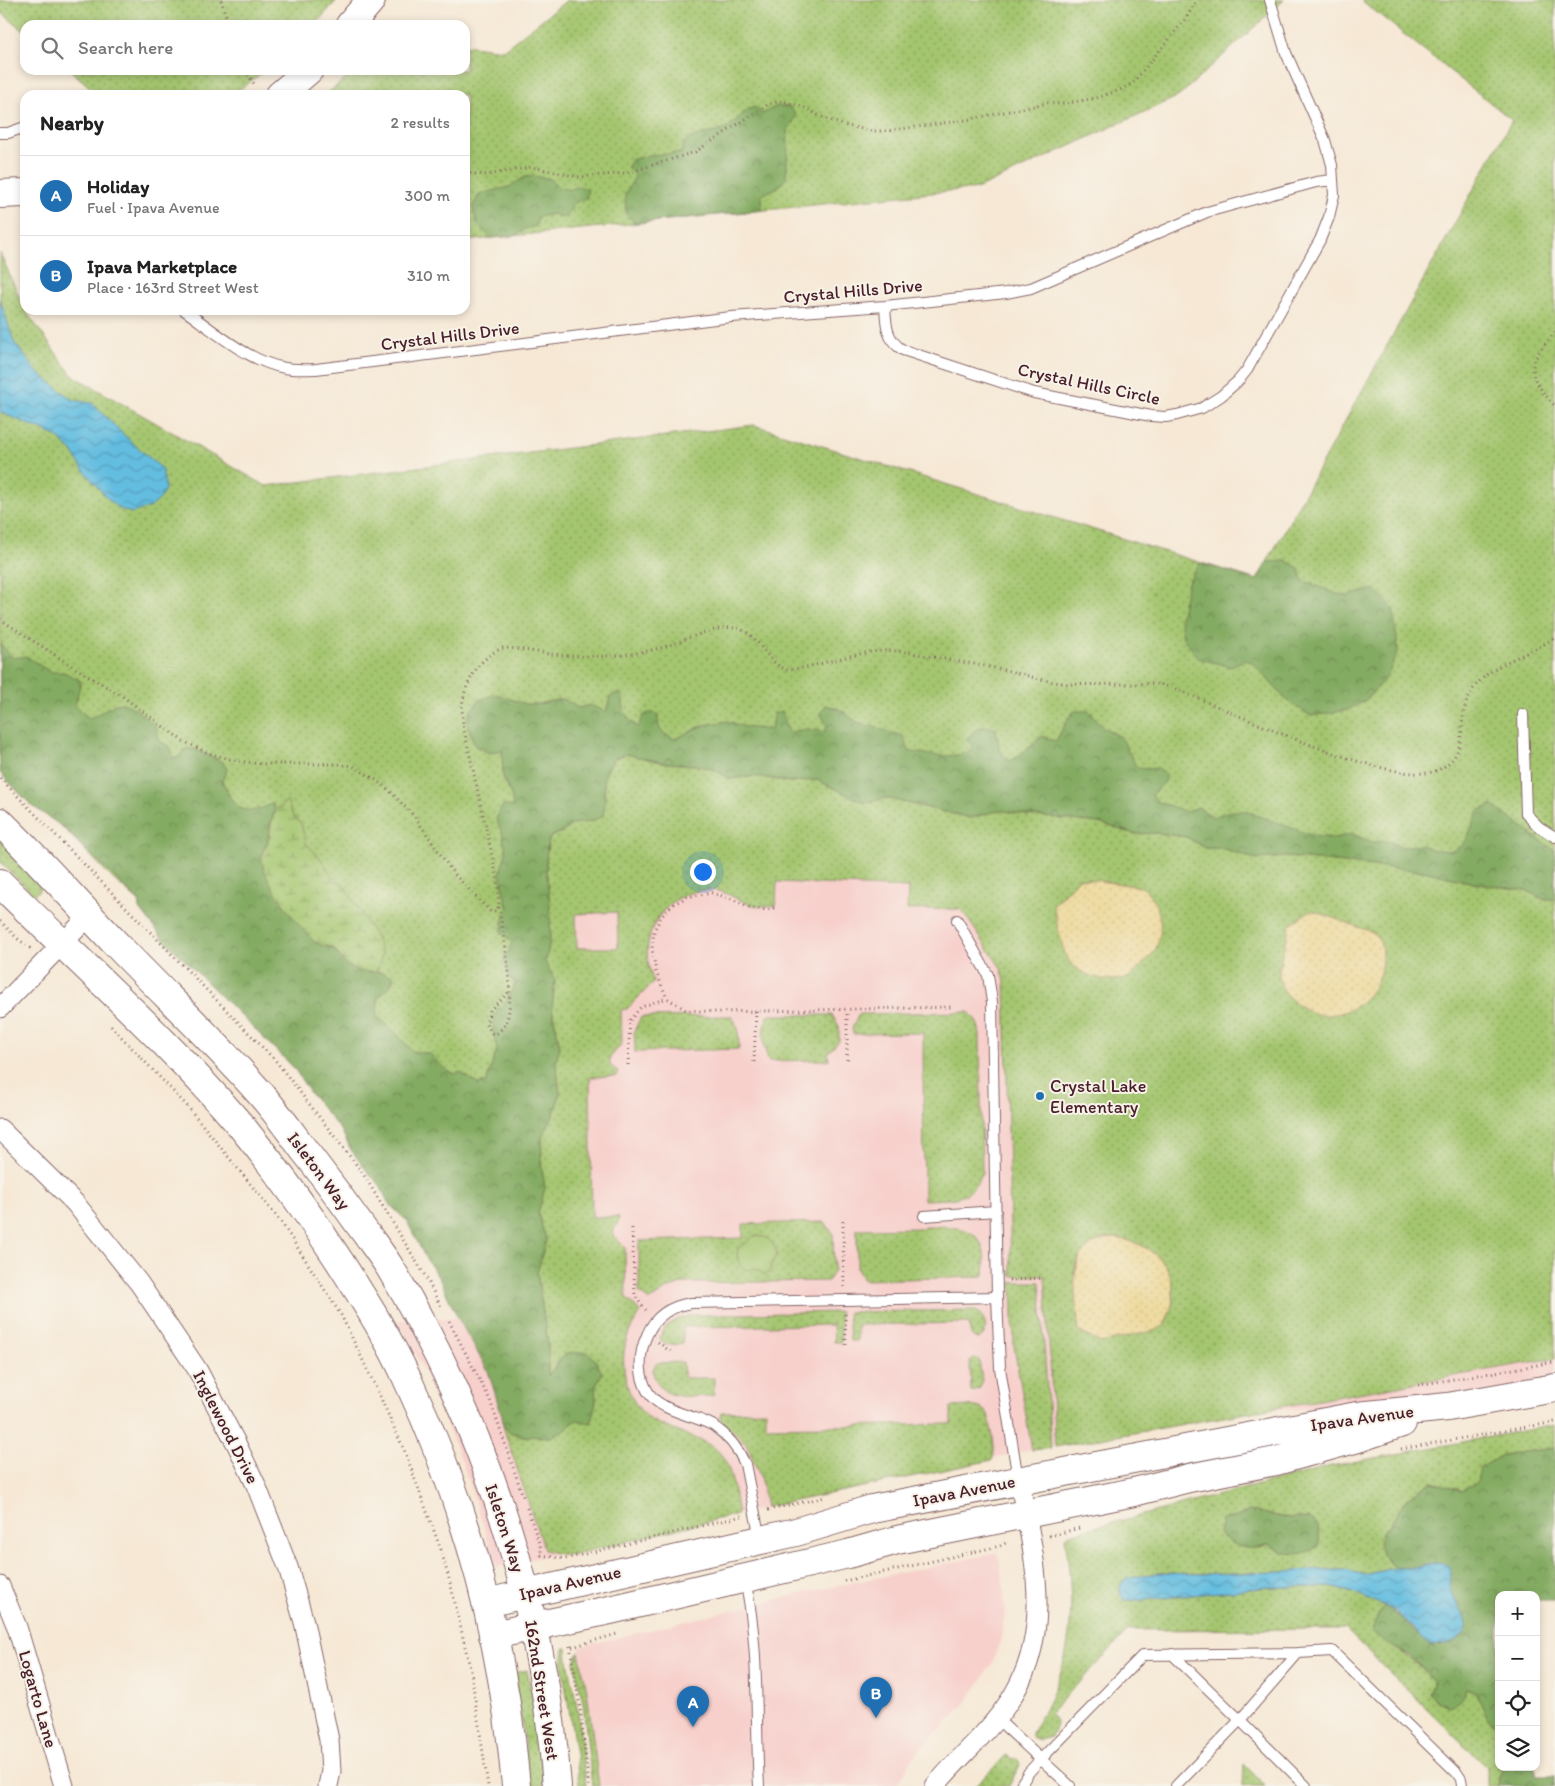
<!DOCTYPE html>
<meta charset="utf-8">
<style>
body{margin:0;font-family:Itim,sans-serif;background:#f6f6f6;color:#222}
.controls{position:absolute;right:15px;bottom:15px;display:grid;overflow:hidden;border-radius:10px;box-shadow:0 2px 8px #0003}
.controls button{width:45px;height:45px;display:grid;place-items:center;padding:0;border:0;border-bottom:1px solid #e0e0e0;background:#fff;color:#222;font:25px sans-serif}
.you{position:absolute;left:702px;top:871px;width:18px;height:18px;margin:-12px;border:4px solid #fff;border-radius:50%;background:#1a73e8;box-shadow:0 0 0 8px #1a73e833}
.badge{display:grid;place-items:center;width:32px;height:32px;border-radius:50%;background:#1f6fb2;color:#fff;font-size:16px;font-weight:700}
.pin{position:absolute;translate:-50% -41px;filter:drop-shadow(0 1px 2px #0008)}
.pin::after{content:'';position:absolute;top:26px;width:18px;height:15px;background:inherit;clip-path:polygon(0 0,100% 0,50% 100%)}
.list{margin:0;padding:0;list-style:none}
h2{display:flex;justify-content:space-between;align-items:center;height:65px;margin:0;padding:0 20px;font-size:21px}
h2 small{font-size:16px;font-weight:400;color:#767676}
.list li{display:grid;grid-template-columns:32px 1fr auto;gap:15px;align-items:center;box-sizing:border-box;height:80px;padding:0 20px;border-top:1px solid #e0e0e0}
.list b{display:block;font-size:19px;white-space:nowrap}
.list p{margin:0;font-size:16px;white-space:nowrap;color:#767676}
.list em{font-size:16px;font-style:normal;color:#767676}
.icon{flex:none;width:28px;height:28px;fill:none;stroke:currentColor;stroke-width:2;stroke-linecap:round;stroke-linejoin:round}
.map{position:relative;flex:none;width:1555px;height:1786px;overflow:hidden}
.search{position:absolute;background:#fff;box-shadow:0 2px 8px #0003;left:20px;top:20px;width:450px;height:55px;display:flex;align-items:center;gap:12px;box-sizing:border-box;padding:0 18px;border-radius:15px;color:#767676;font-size:19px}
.panel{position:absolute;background:#fff;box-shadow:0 2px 8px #0003;left:20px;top:90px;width:450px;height:225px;border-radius:15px}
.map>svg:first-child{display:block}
.built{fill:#f7d0cc}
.grass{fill:url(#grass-dots);stroke:#78724d;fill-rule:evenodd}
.forest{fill:url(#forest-crowns);stroke:#676546}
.wetland{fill:url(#wetland-marsh);stroke:#78724d}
.sand{fill:url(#sand-dots);stroke:#9c7c64}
.garden{fill:#a5c66f;stroke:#78724d}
.water{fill:url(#water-waves);stroke:#566e86}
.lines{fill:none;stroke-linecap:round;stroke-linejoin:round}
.lane-casing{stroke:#866566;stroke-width:12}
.street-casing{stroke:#866566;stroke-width:21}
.secondary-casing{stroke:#866566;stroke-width:30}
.path{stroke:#866566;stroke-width:3;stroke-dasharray:1 4;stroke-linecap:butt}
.lane{stroke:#fff;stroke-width:10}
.street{stroke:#fff;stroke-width:19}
.secondary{stroke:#fff;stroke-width:28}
.poi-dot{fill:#1f6fb2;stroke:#f7f3e8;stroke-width:2}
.labels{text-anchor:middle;stroke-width:4;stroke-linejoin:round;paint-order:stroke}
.street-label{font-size:18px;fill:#4a1f2b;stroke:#f7f3e8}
.poi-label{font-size:18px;fill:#4a1f2b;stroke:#f7f3e8;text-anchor:start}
</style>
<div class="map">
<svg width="1555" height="1786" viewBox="0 0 1555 1786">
<defs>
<pattern id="grass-dots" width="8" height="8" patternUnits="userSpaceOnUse" patternTransform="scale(1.25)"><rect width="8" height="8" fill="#a5c66f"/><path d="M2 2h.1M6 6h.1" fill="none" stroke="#88a05b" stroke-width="1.8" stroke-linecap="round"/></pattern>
<pattern id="forest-crowns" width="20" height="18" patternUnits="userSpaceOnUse" patternTransform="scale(1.25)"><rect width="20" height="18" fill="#84ab62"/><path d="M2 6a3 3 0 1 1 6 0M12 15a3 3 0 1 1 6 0" fill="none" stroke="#6e8b51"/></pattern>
<pattern id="wetland-marsh" width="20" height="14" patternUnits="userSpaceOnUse" patternTransform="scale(1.25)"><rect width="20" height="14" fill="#a5c66f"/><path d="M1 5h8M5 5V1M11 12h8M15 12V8" fill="none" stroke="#88a05b"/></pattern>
<pattern id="sand-dots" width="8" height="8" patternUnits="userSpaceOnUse" patternTransform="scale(1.25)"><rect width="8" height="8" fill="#eeda9e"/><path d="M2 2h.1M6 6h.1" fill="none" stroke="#cebb88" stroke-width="1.8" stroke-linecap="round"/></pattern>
<pattern id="water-waves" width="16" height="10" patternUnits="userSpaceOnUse" patternTransform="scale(1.25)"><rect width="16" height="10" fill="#63bde0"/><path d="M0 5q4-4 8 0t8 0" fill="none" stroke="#5499b6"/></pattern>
</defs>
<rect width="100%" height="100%" fill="#f7f3e8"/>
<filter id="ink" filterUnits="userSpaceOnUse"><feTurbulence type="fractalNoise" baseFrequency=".02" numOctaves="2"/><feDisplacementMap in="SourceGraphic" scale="10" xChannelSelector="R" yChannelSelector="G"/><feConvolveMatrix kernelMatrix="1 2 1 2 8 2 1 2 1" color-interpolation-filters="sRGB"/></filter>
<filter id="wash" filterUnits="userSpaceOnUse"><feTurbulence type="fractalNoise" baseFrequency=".0096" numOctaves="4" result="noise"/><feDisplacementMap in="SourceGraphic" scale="20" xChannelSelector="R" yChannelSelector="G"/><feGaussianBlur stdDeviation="1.12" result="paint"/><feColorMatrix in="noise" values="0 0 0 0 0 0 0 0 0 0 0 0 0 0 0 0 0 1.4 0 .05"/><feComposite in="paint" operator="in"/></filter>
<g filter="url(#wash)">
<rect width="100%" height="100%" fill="#f6e8d5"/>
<!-- built -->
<path class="built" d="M519,720l1036,157v525l-348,9 -711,156 -16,-52 -18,-53 -40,-96 -25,-46 130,-5z
M998,1553l6,34 1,27 -5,27 -8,23 -26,39 -39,39 -15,18 -16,26h-297l-12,-95 -8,-44 228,-55z"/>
<!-- grass -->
<path class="grass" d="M0,0h337l-22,25h-290v7l-25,-21z
M567,0h717l-105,96 -200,92 -514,53v-146h-139l29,-25h110v-25l38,5z
M1361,0h194v877l-1036,-157 8,595 -121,-98 -68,-101 -188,-205 -37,-32 -113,-117v-509l25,57 47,65 194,111 488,-61 503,155 255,-460z
M70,70h196l-34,25h-133z
M626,754l40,9 29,2 21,5 13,9 27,-3 33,6 28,-2 48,23 21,-5 85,20 29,-8 26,5 73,8 36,11 23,-1 29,4 18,11h16l35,11 31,-2 137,14 54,13 48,6 17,9h12v459l-500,89 -10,-171h-34l-6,-295 -4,-13 -40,-59 -54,1 1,-22 -131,-6 -1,24c-9,0 -19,1 -27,-2 -14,-5 -24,-14 -40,-14 -40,0 -69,39 -60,77 1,5 3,10 5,15l-27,27 -6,1 1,33 -12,15v7l8,7 -2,4 -26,1 2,140h27c-1,8 -6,11 -6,19l12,11 1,51 15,14c-5,8 -11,16 -14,26 -9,28 0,67 26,83 18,10 52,17 66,31 14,15 15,43 19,62l-162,40 -13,1 -19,-5 -41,-124 7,6 11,4 30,1 16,-9 29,-27 -1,-13 7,-15 -43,-13 -11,17v-32l-11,-72 9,-33 -8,-27 7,-25 -4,-25 1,-26 12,-23 6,-20 -4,-34 4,-13 -8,-39 3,-27 -10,-19c7,-21 6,-44 4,-66 -2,-23 -6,-36 1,-59l14,-6 8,-7 17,-2 16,-18 -1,-27 9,-18zM1079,878l63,9 -70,77 -6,-12 -13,-47zM617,912l1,36h-41l-1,-34zM1115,1238c32,4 61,25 58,62 -1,8 -6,18 -9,26l-90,-51 2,-11 5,-8 20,-17z
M0,840l44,46 -10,9 -34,-33z
M968,1012c8,5 11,14 12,23l2,137c-10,30 -31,27 -58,28l-1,-167 -70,1 -1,-6 7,-14z
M769,1015h63l7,11v15l-11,12 1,7 -60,1c-6,-14 -9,-32 0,-46z
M732,1016l6,12 1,21 -104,3 -1,-21 7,-14z
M825,1222l8,12 1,36 -6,11 -144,2 -17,6 -18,12 -10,-9v-51l104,-3v-14z
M924,1226c38,0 66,1 60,49l-2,2 -119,3 -6,-11v-40l67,-1z
M1012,1282h28l11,166 -19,2 -18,-103z
M974,1310c10,5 13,13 11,23l-6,6c-10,-1 -9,-8 -10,-16l-112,2v16h-7l-2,-29z
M840,1312l1,30h-7l-1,-17 -150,2v17l-17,1 -5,-4 -1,-4c4,-14 20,-19 32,-22z
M973,1358l6,2 3,20 -2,8 -7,3h-2l-1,-30z
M683,1362l1,16h30v17l-5,1c-21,0 -45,5 -54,-18 -3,-6 -3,-9 2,-15z
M951,1407c12,0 29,-4 37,7 2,11 10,36 4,46l-226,47 -6,-31 -14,-33 -26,-24 2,-7 44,-1v16l185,-3z
M1555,1425v23l-53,7 -25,27 -15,9 -30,-9 -25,16 -18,28 -7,6v22l12,14 -29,7 -20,-5h-33l-29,2 -82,2 -43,-1 -37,10 -1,10 4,7h20l124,-13h62l31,8 23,11 -5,7 6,29c22,13 33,21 49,40l-5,12 8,7 30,-13 8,3 14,29 10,5v42h4l-3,7 -2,12h-11v-19l-142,-138 -216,1 -79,83 7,9 -6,15 -12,3 -7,-3v-4c8,-15 18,-31 24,-48 20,-50 16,-96 9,-148l4,-3 262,-68zM1249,1511l41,7 10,-2 -21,34 -11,-6 -13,4 -32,-28 11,-1z
M564,1648h3l1,12 10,52 8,74h-7l-3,-32 -14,-89z
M579,1652l8,39 12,95h-7l-9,-83 -9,-41 2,-5z
M527,1670l9,47 8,69h-15c-2,-38 -9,-75 -16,-113z
M1006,1755l6,4 5,-1 3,6 -11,22h-34z
M1244,1764l21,22h-22z"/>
<!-- forest -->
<path class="forest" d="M777,106l13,1 6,8 -4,9 -5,7 1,14 -2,33 -8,9 -16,8v15l-127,13 -9,-9 -1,-20 10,-17 -7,-10 3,-7 18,-5 32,-2c1,-4 2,-9 4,-11 11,-10 25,-7 37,-12 13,-5 20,-19 32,-23l8,7z
M534,176l16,3 9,8 9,3 11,-4 9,4 -2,8 -12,5 -3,7 -7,8 -11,-4 -15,3 -2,9 -11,3 -8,6 -26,3 -14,-14 -4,-17 7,-13 29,-7 16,-10z
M1286,561l13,7 3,12 35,14 10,2 28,-7 18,19 5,42 -10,25 -22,25 -18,10 -37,6 -24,-15 -35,-39 -9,-2 -11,7 -32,-8 -17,-21 -3,-20 8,-36 12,-19 57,17 10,-18z
M0,644l14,14 12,-2 24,16h14l17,9 -6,25 14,12c9,-3 16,-9 25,-13 15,-7 29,12 41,20l5,16 10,6 4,11h4l6,-8 10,-1 29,13 4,8 -5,11c5,7 7,16 12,22 10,12 27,8 38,0l3,6 -6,19 -1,13 -7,15 55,87 18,6 11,14 23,10 9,-2 17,6 -5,11 -11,10 -1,18 19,17 16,18 18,3 17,17 8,3 5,-2 18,12 8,-1 11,-34 -4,-19v-14l13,-14 10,-20 -7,-4 -5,-21 5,-6 3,-9 -11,-10 6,-25 -7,-34 6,-21 -4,-20 -6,-13 7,-14 10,2 -2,-12 -8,-18 -1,-27 -13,3 -14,-7 -8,-23 2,-10 10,-13 8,-3 9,-3 29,10h15l10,-3 14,-2 14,9 12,-3 16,7 4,-15 7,-4 6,2c-1,15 3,24 15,32l5,-11 6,-3 9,1c0,17 2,18 17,25l29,-14 24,-4 17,6 26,3 2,-16 9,-3 7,21 19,-3 17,3 2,-7 -7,-12 6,-8 17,6 14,11 46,14 6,15c20,4 41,8 60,1l4,-7 -7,-5 8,-9 10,-5 12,3c4,15 0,23 15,32l17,-12 14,-13 14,5 13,-24 6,-6h14l14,16 18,10 16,31 11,1 8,-1 10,7 -1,7 -13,12 4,7 31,11 11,-5 15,10 17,-6h15l69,25 20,2 19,-4 19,8 15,-1 16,6 18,-2 13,5 19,1 10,-6 3,-4 12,-30 14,-6 63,46v48h-12l-17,-9 -48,-6 -54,-13 -137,-14 -31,2 -35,-11h-16l-18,-11 -29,-4 -23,1 -36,-11 -73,-8 -26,-5 -29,8 -85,-20 -21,5 -48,-23 -28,2 -33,-6 -27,3 -13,-9 -21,-5 -29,-2 -40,-9 -13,5 -9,18 1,27 -2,12 -14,6 -17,2 -8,7 -14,6c-7,23 -3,36 -1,59 2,22 3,45 -4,66l10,19 -3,27 8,39 -4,13 4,34 -6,20 -12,23 -1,26 4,25 -7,25 8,27 -9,33 11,72v31l18,-23 22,-1 8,9 6,12 -7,15 1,13 -5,22 -15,-3 -9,8 -16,9 -30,-1 -11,-4 -7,-6 -1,-10 -14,-45 -30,-53 -18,-38 -15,-23 -18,-36 -18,-17 -10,-20 -10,-10 -18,-24 -9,-18 -32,-39 -16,-25 -130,-128 -24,-31 -1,-8 -75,-73 -33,-23 -31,-32z
M1555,1448v153h-19v-6h-37v130l-10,-5 -14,-29 -8,-3c-4,11 -6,14 -17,18l-13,-5 -8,-7 5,-12 -14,-16 -12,-11 -23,-13 -13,-12 7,-17 5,-7c20,10 30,28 47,40l19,-3 13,-7 1,-20 -15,-29 2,-14 -14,-11 -20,6h-23l-12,-14 -3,-12 3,-10 7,-6 18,-28 25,-16 30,9 15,-9 3,-14 22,-13z
M1249,1511c14,1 26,6 40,7 9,1 23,-3 29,8 2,5 1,14 1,20 -19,12 -33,9 -51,-2 -23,8 -31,4 -49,-10l3,-14 12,-2z
M1503,1767h32v9h20v10h-57l2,-12z"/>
<!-- wetland -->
<path class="wetland" d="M287,801l5,13 9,10 5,19 17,18 8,15 14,11 31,50 6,18 -5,16c-11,3 -22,0 -32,-8 -4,-4 -7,-11 -12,-15 -6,-3 -13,-2 -18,-6 -16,-15 -53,-62 -53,-84 -1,-6 5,-11 6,-17 5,-20 1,-26 19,-40z"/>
<!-- sand -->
<path class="sand" d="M1079,878l63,9c18,14 24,42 13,63 -2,5 -8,10 -12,14 -5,5 -11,13 -18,15 -8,2 -27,0 -34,-3 -7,-3 -15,-7 -20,-12 -10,-13 -14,-43 -18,-59z
M1311,910l61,22c8,7 10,14 10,24 1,36 -33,67 -69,57 -6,-2 -12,-7 -17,-10 -9,-6 -17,-17 -17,-29 0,-11 8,-37 11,-49z
M1115,1238c33,4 61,25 58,62 -1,8 -6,18 -9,26l-8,4 -55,13 -22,-11c-3,-38 -18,-90 36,-94z"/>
<!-- garden -->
<path class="garden" d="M753,1236c13,-1 21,5 24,18l-7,11 1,3 -3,5 -3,2 -10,-7 -9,2c-8,-4 -10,-13 -8,-22l9,-6z"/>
<!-- water -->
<path class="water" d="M0,299l14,43 23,30 36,28 19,3 34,34 35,31 3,11 1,10 -5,10 -9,8 -20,6 -13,-5 -12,-11 -24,-29 -10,-17 -16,-15 -56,-24z
M1437,1562l11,3 3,8 -2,14 15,29 3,13c-8,13 -21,15 -36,17l-9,-7 -9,-11 -18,-17 -34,-16 -31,-8h-62l-124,13h-20l-4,-7 1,-10 8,-5 29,-5 43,1 82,-2 29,-2h33l20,5 29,-7h23z"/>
</g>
<g filter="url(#ink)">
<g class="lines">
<!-- lane casing -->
<g class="lane-casing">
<path id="lane" d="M0,133h8l17,-6
M885,306c1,18 1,34 18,44l131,43 117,23 15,1 11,-2 25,-7 19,-12 17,-15 9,-11 73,-130 9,-23 5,-22 -2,-30 -7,-25 -39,-87 -16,-53
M184,310c29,20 65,52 101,58 10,2 20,1 31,1l415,-52 154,-11 121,-13 25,-5 176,-76 109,-30 17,-2
M1523,714l3,100 13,13 16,10
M957,920l31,55 4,27 5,295 3,71 18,111
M924,1216l72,-5
M760,1539l-15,-75c-7,-16 -17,-28 -31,-38 -16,-9 -34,-11 -50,-20 -26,-13 -28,-47 -17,-71 8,-19 24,-29 44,-32l306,-6
M745,1580c15,67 10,138 14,206
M1172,1654l68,66 58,-67 34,-2 125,122 4,6 1,7
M996,1718l74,68
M1020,1786l9,-14 12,-13 102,-104 155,-2
M1176,1786l64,-66 66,66"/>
</g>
<!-- street casing -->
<g class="street-casing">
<path id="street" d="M0,1008l89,-92
M0,1129l75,74 64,80 58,86 39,74 20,42 32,82 16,55 25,118 2,31 -3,15
M0,1586l17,41 47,159
M935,1786c22,-27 49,-49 69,-77 52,-70 31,-151 15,-229"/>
</g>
<!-- secondary casing -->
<g class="secondary-casing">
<path id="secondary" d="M350,25l21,-25
M280,95l29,-25
M0,194l25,-1
M0,822c41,40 79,83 119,125 46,48 95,94 139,144 17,19 31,39 46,59 19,24 37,49 55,74 10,14 21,28 30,42 95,156 154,338 168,520
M0,883c81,81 168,157 242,244 35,43 68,88 98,135 25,39 50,78 69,121 59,126 95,264 107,403
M486,1603l310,-71 76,-23 485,-93 91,-9 107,-19
M493,1635l117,-25 238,-56 49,-14 237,-48 55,-14 87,-17 82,-23 44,-15"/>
</g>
<!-- path -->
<path class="path" d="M221,0l8,25
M245,70l9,14
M465,173l22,2 45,-8 47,10 48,-4 68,-21 74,-48 13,-3 19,5 23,12 19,7 28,6h15l80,-11 82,-17 14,1 34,-6 24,-8 13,-7 54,-66 9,-17
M1555,332c-28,33 -31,40 0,74
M0,619l75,49 47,28 61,45 25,12 25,7 27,4h78l15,2 23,14 13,10 26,27 39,57 36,37h6l3,-5 -2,-29 -34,-152c0,-8 -2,-17 0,-25 4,-21 19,-45 40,-52 16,0 31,4 46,6 41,4 81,4 121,-9 17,-6 48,-20 66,-17 24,5 29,36 52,42 36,-4 70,-21 106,-19 11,0 23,3 34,5 27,5 55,9 81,15 20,5 39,11 60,13 22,1 46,0 69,0 10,0 21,-1 30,2 51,19 226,105 270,84 34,-16 17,-50 32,-76 19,-33 57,-36 85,-57
M0,778l275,282 87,112 65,107 15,30
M499,907c4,25 18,96 6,118 -2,3 -6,6 -8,8h-5l-6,-9 4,-14 20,-19
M774,908l-8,2 -17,-3 -17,-8 -20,-6 -25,4 -15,8 -11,12 -7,14 -2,18 4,23 11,26 19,12 30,2 238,-5
M0,921l18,18 13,10
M111,1026l77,81 93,115 60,93 37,77 27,60 36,98 11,40 19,82 17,114
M847,1060v-50
M754,1062l2,-51
M628,1065l2,-45 11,-13 26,-9
M843,1221l1,67
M632,1228l3,68 11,14
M1009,1280l34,-2
M845,1314l1,34
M449,1321l41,79 34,99
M658,1342l13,10
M1418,1385l137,-23
M1401,1449l154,-27
M527,1508l14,40v8
M768,1510l57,-13
M1049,1536l31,-8
M541,1555l24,4 177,-43
M844,1581l156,-35 8,-4
M570,1646l10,62 9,78
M572,1647l45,-13"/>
<!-- lane -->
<use href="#lane" class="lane"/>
<!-- street -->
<use href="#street" class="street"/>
<!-- secondary -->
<use href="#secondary" class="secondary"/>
</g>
</g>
<!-- markers -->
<circle class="poi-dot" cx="1040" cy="1096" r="5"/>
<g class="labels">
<!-- street labels -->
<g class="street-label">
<text transform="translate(853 291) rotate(-5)" y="6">Crystal Hills Drive</text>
<text transform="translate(450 336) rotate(-7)" y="6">Crystal Hills Drive</text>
<text transform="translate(1089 384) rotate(12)" y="6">Crystal Hills Circle</text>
<text transform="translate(319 1171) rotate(53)" y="6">Isleton Way</text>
<text transform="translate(1362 1418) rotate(-8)" y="6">Ipava Avenue</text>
<text transform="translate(226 1427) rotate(63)" y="6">Inglewood Drive</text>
<text transform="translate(964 1491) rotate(-11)" y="6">Ipava Avenue</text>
<text transform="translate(505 1528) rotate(72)" y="6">Isleton Way</text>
<text transform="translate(570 1583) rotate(-13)" y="6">Ipava Avenue</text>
<text transform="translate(542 1690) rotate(81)" y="6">162nd Street West</text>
<text transform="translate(38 1699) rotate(74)" y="6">Logarto Lane</text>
</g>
<!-- poi labels -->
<g class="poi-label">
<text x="1050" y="1092">Crystal Lake<tspan x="1050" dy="21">Elementary</tspan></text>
</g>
</g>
</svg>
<div class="controls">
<button>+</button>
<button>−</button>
<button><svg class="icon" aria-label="locate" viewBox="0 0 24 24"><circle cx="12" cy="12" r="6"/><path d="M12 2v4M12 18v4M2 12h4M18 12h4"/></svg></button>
<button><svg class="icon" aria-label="layers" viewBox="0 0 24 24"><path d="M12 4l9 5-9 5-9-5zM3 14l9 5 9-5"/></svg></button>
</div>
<div class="you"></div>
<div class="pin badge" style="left:693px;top:1727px">A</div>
<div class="pin badge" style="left:876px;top:1718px">B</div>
<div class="search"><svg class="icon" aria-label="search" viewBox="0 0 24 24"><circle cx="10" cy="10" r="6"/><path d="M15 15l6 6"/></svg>Search here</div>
<section class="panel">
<h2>Nearby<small>2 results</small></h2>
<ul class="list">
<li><span class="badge">A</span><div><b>Holiday</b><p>Fuel · Ipava Avenue</p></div><em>300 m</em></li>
<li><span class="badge">B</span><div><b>Ipava Marketplace</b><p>Place · 163rd Street West</p></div><em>310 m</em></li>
</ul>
</section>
</div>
